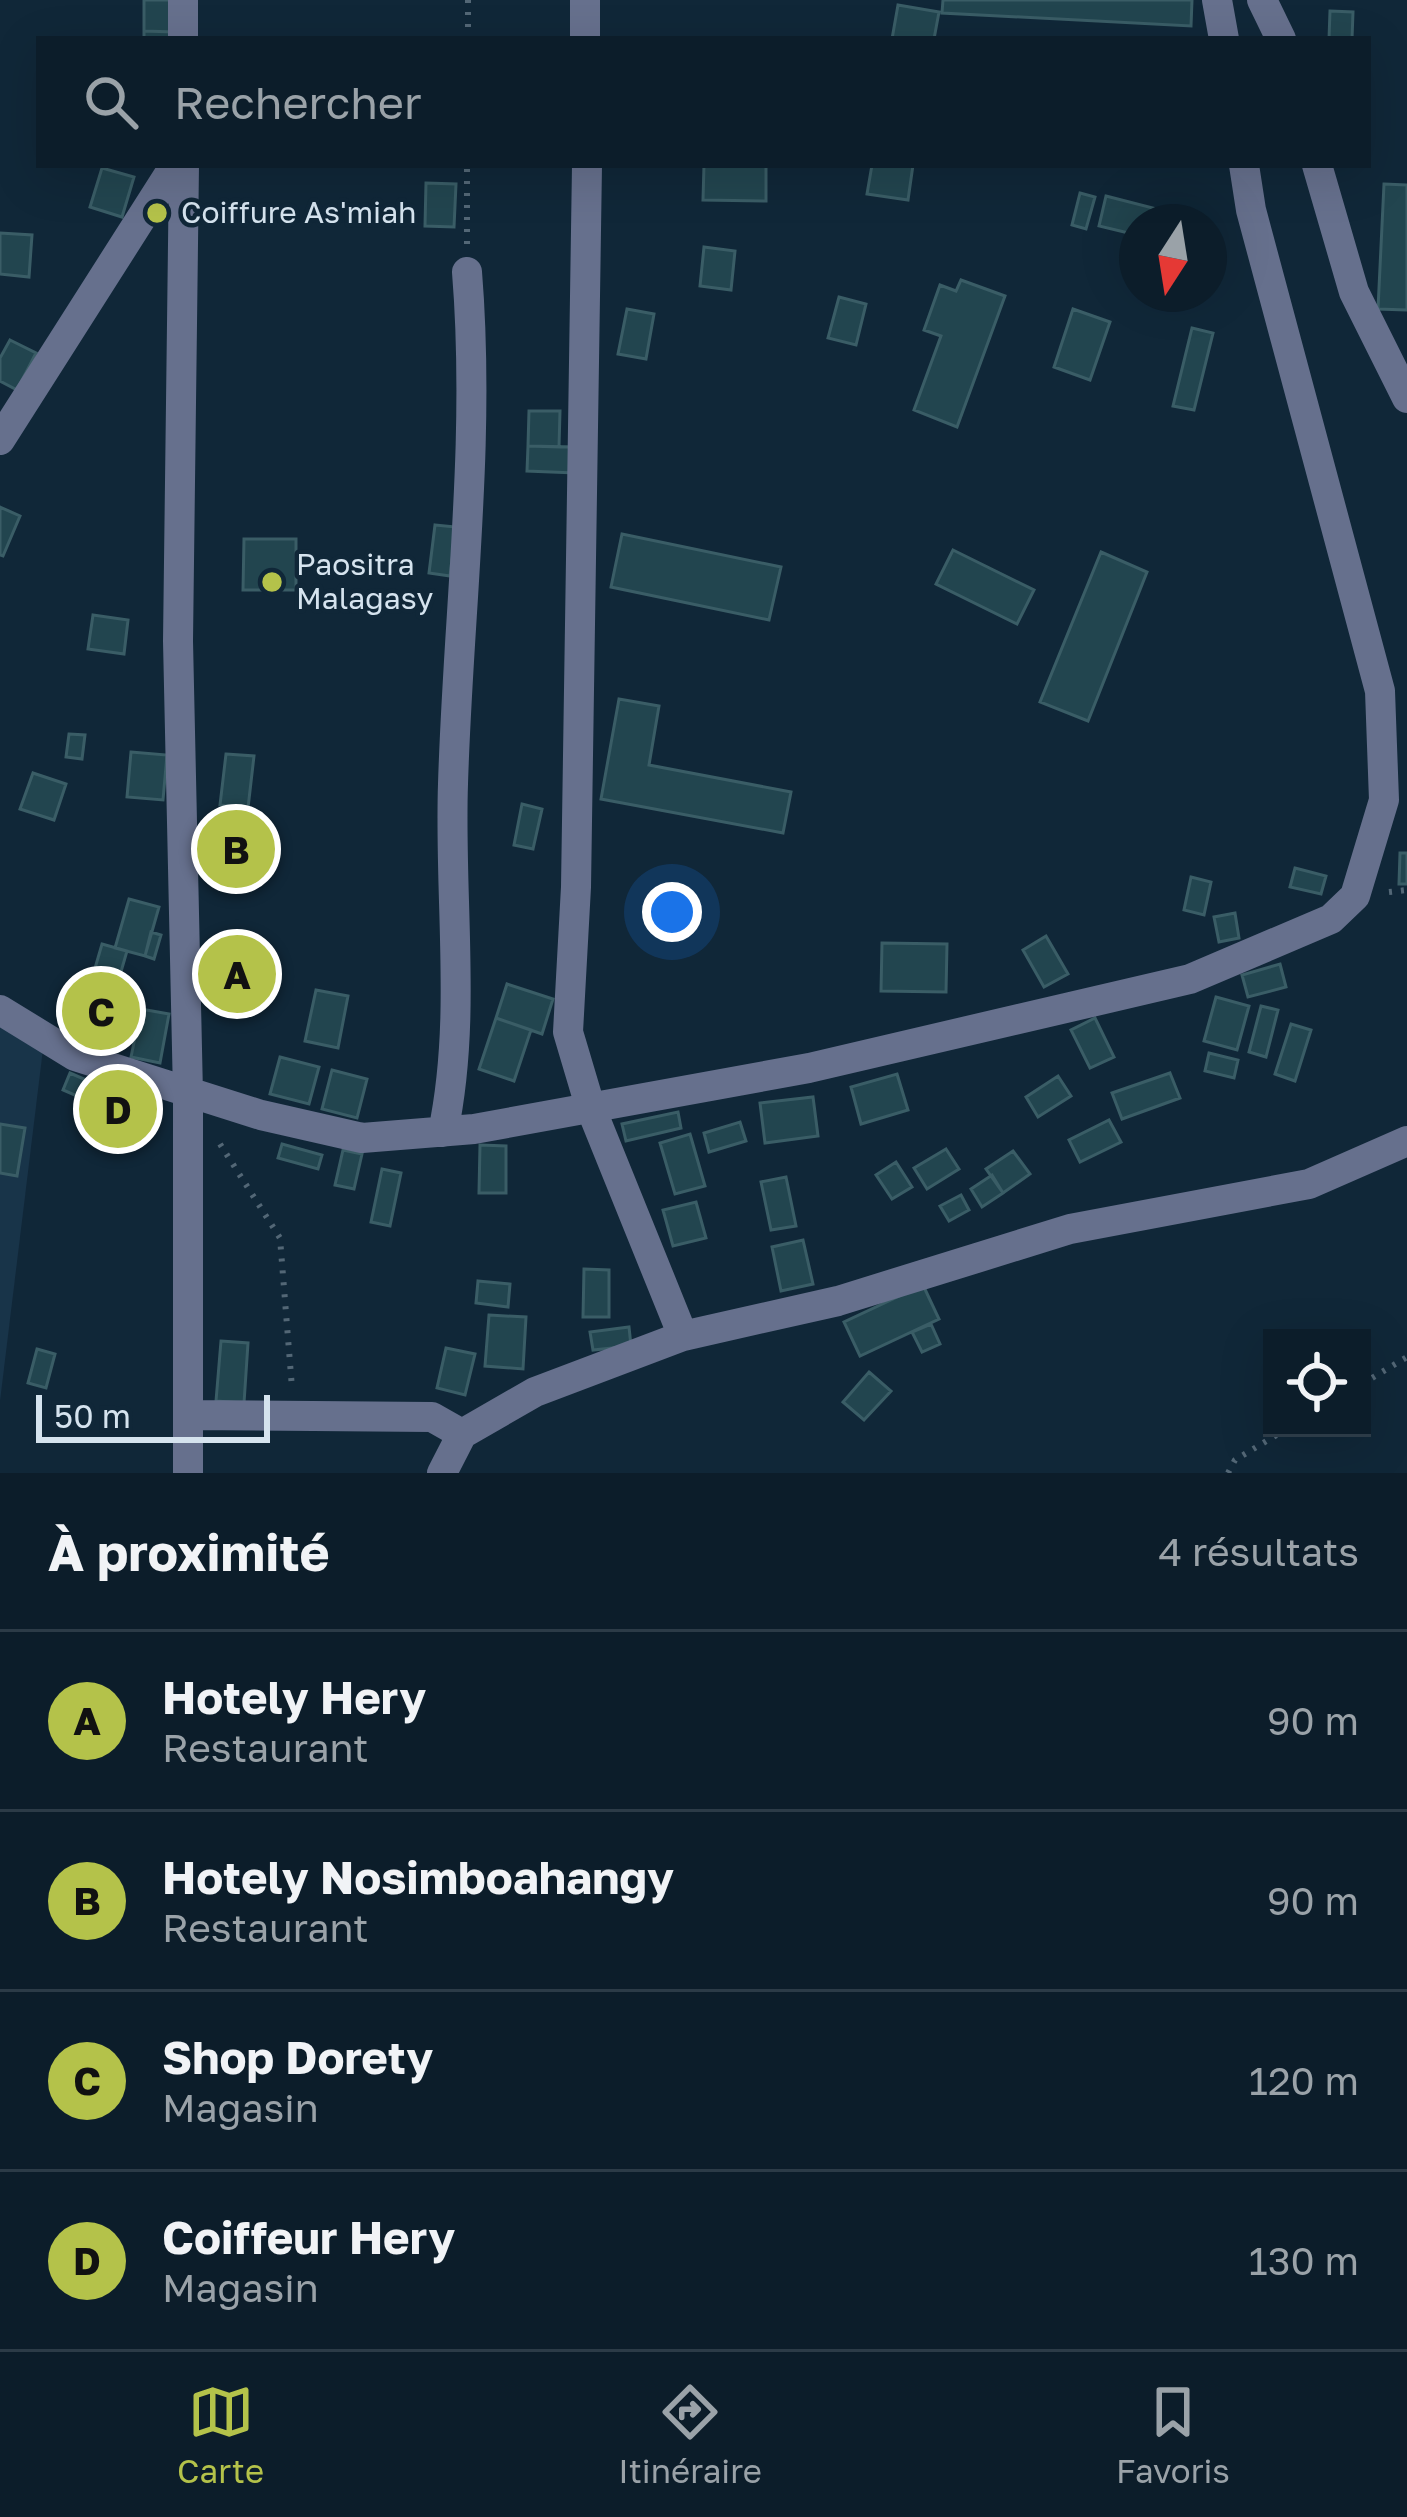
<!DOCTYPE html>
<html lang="fr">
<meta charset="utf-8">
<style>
body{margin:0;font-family:"Golos Text",sans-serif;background:#1a2a36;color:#f1f3f6}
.controls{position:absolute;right:36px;bottom:36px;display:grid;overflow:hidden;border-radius:0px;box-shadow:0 12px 48px #0002}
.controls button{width:108px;height:108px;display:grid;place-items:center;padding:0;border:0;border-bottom:3px solid #2c3b47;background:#0c1d2a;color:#f1f3f6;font:60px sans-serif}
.compass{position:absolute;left:1119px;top:204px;width:108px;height:108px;border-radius:50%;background:#0c1d2a;box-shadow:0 12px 48px #0002;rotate:192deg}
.scale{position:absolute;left:36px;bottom:30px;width:234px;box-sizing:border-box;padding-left:12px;border:6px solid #d5e3ee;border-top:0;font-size:33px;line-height:42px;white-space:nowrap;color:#d5e3ee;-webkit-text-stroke:9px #102738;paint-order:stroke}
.you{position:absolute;left:672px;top:912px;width:42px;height:42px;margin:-30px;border:9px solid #fff;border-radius:50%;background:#1a73e8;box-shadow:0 0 0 18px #1a73e833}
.badge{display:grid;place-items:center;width:78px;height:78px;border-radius:50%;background:#b4c24a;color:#111;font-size:39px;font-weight:700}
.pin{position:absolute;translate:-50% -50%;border:6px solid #fff;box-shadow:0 3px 12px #0006}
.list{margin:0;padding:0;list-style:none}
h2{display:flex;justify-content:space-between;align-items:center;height:156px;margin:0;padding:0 48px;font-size:51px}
h2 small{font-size:39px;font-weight:400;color:#9aa2a8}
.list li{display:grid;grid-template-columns:78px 1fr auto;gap:36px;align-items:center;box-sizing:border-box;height:180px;padding:0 48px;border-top:3px solid #2c3b47}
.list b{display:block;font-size:45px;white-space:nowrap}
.list p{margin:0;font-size:39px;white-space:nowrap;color:#9aa2a8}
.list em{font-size:39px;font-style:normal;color:#9aa2a8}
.icon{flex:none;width:66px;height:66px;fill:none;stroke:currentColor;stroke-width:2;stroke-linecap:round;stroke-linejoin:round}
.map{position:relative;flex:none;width:1407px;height:1473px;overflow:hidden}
.search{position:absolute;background:#0c1d2a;box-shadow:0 12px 48px #0002;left:36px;right:36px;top:36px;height:132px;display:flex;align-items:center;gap:30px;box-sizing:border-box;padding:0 42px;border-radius:0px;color:#9aa2a8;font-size:45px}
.sheet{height:876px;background:#0c1d2a}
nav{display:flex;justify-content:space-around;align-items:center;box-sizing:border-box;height:168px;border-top:3px solid #2c3b47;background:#0c1d2a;font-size:33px;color:#9aa2a8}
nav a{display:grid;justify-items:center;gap:6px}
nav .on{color:#b4c24a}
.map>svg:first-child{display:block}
.built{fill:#183449}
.building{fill:#22454f;stroke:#3a5d66;stroke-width:3}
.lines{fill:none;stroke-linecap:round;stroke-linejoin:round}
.path{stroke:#536776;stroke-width:6;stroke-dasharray:3 9;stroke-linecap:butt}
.minor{stroke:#66708d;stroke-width:30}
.poi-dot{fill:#b4c24a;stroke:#102738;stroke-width:4.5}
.labels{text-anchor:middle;stroke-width:9;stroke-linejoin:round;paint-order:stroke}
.poi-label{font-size:30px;fill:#d5e3ee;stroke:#102738;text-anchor:start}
</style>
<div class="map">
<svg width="1407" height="1473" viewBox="0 0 1407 1473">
<rect width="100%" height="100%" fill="#102738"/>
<!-- built -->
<path class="built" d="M0,1025l43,24 -43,352z"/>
<!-- building -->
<path class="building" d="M144,0h30v32l-30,-1z
M943,0h249l-1,26 -249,-13z
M898,5l41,7 -5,27h-42z
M1330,11l23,1 -1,27h-23z
M144,31l30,1v7h-30z
M704,165h92l-30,1v35l-63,-1z
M872,165h41l-5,35 -41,-6z
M102,168l32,9 -12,40 -32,-10z
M426,183l30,1 -2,43 -29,-1z
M1384,184l23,1v125l-29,-1z
M1080,193l15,4 -9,32 -14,-4z
M1106,196l47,12 -4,14h-12v13l-38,-9z
M0,233l32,2 -3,42 -29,-3z
M704,247l31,4 -4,39 -31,-4z
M961,280l44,16 -48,131 -43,-17 27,-74 -17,-6 16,-45 16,6z
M839,297l27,7 -10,41 -28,-7z
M627,309l27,5 -8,45 -28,-5z
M1073,309l37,13 -20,58 -36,-13z
M1192,328l21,5 -19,77 -21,-4z
M10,340l26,13 -19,37 -17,-9v-23z
M529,411h31l-1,36 -31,-1z
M528,446l47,1v26l-48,-2z
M0,507l20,9 -17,40 -3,-1z
M435,525l21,2 -6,49 -21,-3z
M622,534l159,33 -12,53 -158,-33z
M244,539h52v51h-53z
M953,550l81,40 -17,34 -81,-40z
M1101,552l46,20 -59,149 -48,-19z
M93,615l35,5 -4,34 -36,-5z
M619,699l40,7 -10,59 142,27 -8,41 -182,-34z
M69,734l16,1 -3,24 -16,-2z
M131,752l36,3 -4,45 -36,-3z
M226,754l28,2 -6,52 -28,-3z
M33,773l33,11 -12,36 -34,-11z
M522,804l20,5 -9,40 -19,-4z
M216,839l29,4 -2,21 -30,-5z
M245,843l31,5 -3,20 -30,-4z
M1400,853h7v31h-8z
M1295,868l31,8 -5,18 -31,-7z
M1191,877l20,5 -7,33 -20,-5z
M129,899l30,8 -14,49 -30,-8z
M1235,913l4,25 -20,4 -5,-25z
M151,932l10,3 -7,24 -9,-3z
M1046,936l22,38 -24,13 -21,-37z
M213,940l48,10 -7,33 -48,-10z
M882,943l65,1 -1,48 -65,-1z
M102,944l25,7 -11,38 -25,-7z
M1280,964l6,23 -38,10 -6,-22z
M507,984l46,15 -11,35 -46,-16z
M316,990l32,6 -10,52 -33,-7z
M1216,997l33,9 -12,44 -33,-9z
M1261,1006l17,4 -12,47 -17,-5z
M141,1009l28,5 -9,49 -29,-6z
M496,1018l35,12 -17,51 -35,-12z
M1095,1018l19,39 -24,11 -19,-38z
M1291,1024l20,6 -16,51 -20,-7z
M1209,1053l29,7 -4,18 -29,-7z
M280,1057l39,10 -10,37 -39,-10z
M332,1070l35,9 -10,39 -35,-9z
M70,1073l30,13 -7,17 -30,-13z
M1170,1073l10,25 -58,21 -10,-26z
M897,1074l11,36 -47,14 -10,-37z
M1058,1076l13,20 -33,21 -12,-20z
M113,1091l24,13 -9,17 -24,-14z
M813,1097l5,39 -53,7 -5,-40z
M678,1112l3,16 -55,13 -4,-17z
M1109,1120l12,22 -41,20 -11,-22z
M740,1122l6,19 -37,11 -5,-19z
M0,1124l25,4 -8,48 -17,-3z
M690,1134l15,52 -30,8 -15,-51z
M282,1144l40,11 -4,14 -40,-11z
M480,1145l26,1v47h-27z
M946,1149l13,20 -32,20 -13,-21z
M343,1150l19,4 -8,35 -19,-4z
M1013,1151l17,23 -27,19 -17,-24z
M896,1162l16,25 -20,12 -16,-24z
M382,1169l19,4 -11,53 -19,-4z
M992,1175l11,18 -21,14 -11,-18z
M786,1177l10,49 -25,4 -10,-48z
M961,1195l8,15 -20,11 -9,-15z
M696,1202l10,36 -33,8 -10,-36z
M803,1240l10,44 -32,7 -9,-44z
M584,1269l25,1v47h-26z
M478,1281l32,3 -2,23 -32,-4z
M923,1285l16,34 -79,37 -16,-34z
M489,1315l37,2 -3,52 -38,-3z
M931,1324l9,20 -18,8 -10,-20z
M629,1327l2,19 -38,4 -3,-18z
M221,1341l27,2 -4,60 -28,-2z
M446,1348l29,6 -10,41 -28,-7z
M37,1349l18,5 -9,34 -18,-5z
M869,1372l22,19 -27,29 -21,-18z"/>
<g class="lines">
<!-- path -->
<path class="path" d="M468,39v-39
M467,244v-79
M1389,892l18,-2
M220,1144l60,94 12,150
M1362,1384l45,-27
M1228,1473l7,-13 53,-32"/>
<!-- minor -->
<path class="minor" d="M183,0v39
M585,0v39
M1217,0l7,39
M1262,0l19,39
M184,165l-6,476 10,453v379
M587,165l-11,722 -8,145 22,74 93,230
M1317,165l37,127 53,106
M0,440l175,-275
M0,1010l75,46 186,59 101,23 112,-9 335,-61 381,-89 141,-60 24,-23 29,-96 -4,-109 -129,-481 -7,-45
M443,1132c24,-114 6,-232 10,-348 5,-171 28,-340 14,-512
M188,1415l244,2 30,17
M442,1473l20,-39 73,-42 148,-56 155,-35 232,-72 239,-45 98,-43"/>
</g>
<!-- markers -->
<g class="poi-dot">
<circle cx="157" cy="213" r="12"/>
<circle cx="272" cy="582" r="12"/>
</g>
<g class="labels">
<!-- poi labels -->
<g class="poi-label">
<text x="181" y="223">Coiffure As'miah</text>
<text x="296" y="575">Paositra<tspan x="296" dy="34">Malagasy</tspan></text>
</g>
</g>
</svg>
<div class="controls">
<button><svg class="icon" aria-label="locate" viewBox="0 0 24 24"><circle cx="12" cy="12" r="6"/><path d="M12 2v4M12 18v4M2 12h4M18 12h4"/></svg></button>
</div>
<svg class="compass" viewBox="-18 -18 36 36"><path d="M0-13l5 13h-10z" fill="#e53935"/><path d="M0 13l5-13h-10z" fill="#9aa2a8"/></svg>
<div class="scale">50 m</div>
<div class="you"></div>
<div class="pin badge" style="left:237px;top:974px">A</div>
<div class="pin badge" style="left:236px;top:849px">B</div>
<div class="pin badge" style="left:101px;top:1011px">C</div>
<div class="pin badge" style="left:118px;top:1109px">D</div>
<div class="search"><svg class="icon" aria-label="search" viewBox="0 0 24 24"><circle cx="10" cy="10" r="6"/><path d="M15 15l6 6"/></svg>Rechercher</div>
</div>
<section class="sheet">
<h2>À proximité<small>4 résultats</small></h2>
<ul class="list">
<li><span class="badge">A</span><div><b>Hotely Hery</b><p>Restaurant</p></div><em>90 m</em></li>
<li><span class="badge">B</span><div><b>Hotely Nosimboahangy</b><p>Restaurant</p></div><em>90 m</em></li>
<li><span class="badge">C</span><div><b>Shop Dorety</b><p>Magasin</p></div><em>120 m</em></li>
<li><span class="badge">D</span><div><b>Coiffeur Hery</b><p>Magasin</p></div><em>130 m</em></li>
</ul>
</section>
<nav>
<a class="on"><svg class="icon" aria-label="map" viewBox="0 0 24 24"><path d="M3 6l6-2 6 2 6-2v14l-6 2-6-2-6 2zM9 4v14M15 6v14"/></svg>Carte</a>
<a><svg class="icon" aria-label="directions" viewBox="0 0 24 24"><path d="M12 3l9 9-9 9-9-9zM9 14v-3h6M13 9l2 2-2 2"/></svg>Itinéraire</a>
<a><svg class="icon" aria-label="saved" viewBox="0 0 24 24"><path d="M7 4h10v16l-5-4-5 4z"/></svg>Favoris</a>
</nav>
